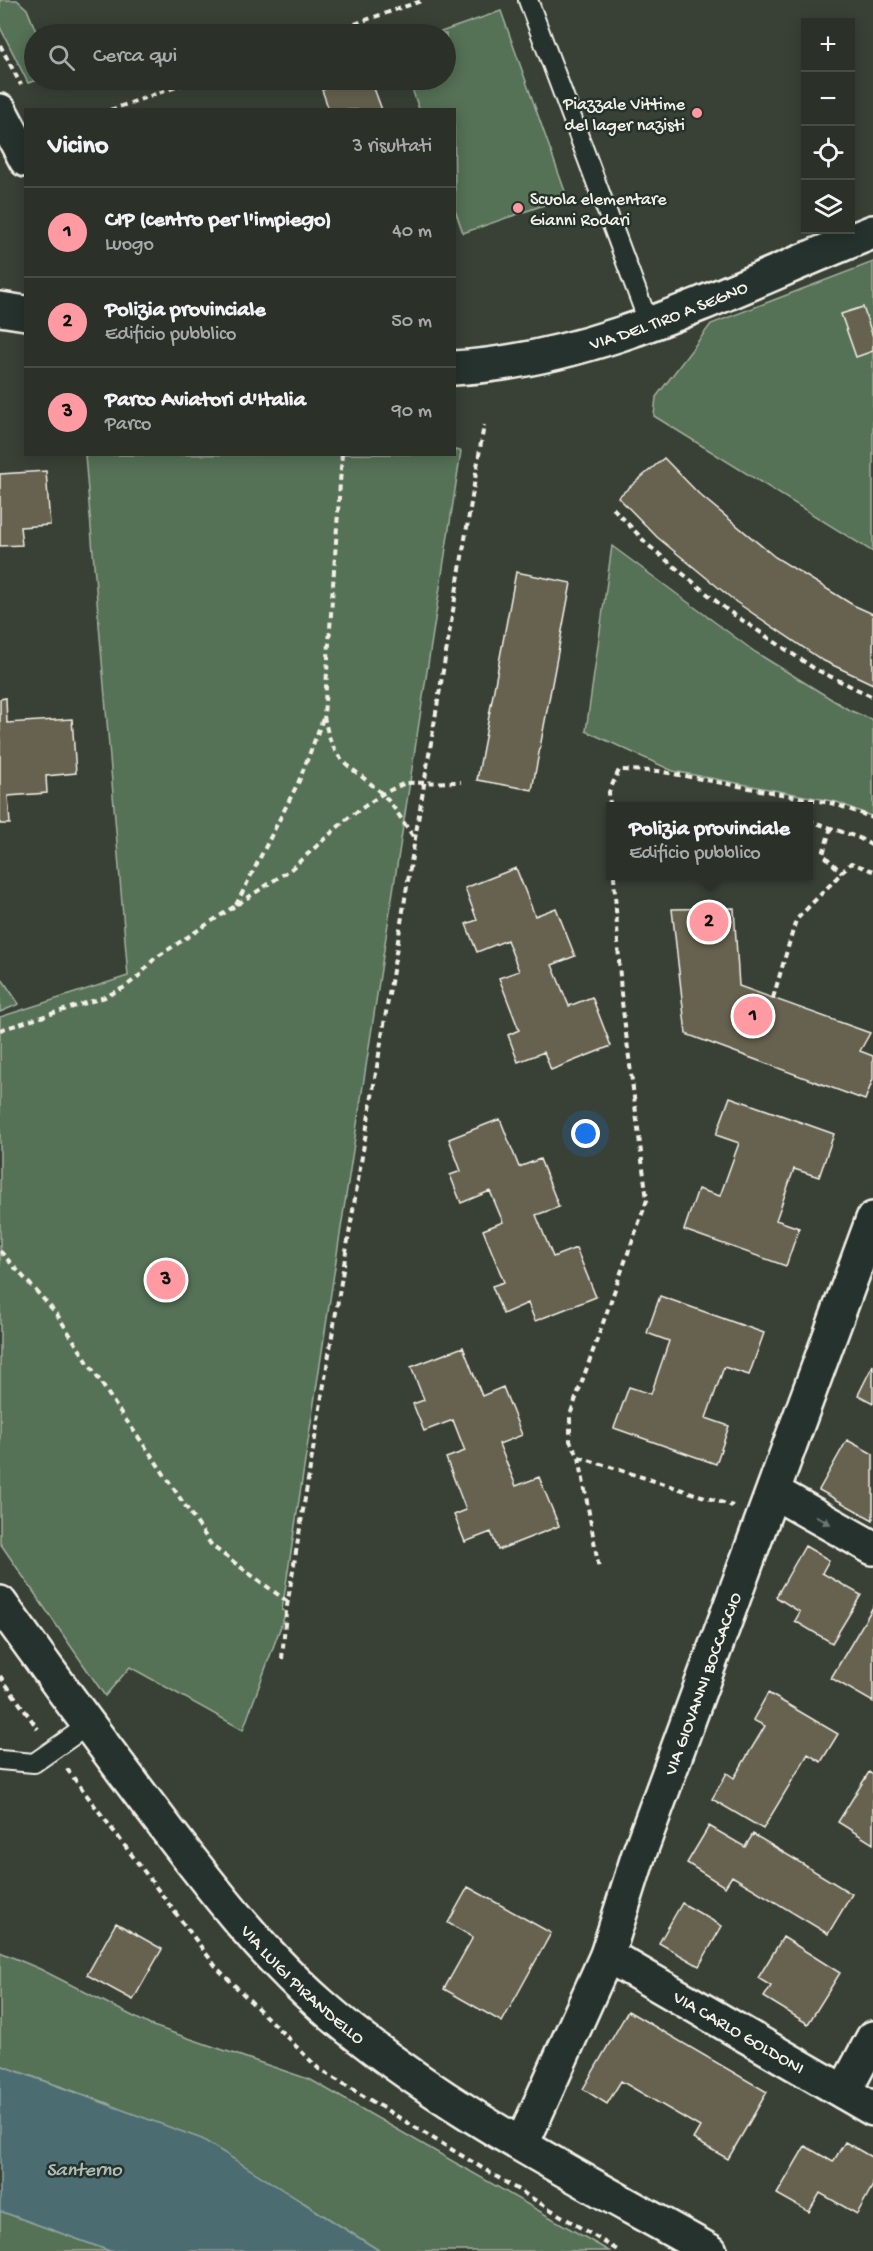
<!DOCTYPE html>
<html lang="it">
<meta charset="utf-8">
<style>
body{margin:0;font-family:"Gochi Hand",sans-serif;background:#373d35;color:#f1f3f6}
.controls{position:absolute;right:18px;top:18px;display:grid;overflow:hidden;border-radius:0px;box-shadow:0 3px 15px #0003}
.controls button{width:54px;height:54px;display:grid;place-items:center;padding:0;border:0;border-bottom:2px solid #474c46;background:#2b3129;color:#f1f3f6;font:30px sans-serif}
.you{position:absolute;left:586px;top:1134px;width:21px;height:21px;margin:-15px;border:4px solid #fff;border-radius:50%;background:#1a73e8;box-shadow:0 0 0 9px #1a73e833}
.badge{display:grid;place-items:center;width:39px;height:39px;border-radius:50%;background:#ff9aa2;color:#111;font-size:20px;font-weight:700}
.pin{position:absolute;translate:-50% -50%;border:3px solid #fff;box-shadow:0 2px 6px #0006}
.popup{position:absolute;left:606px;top:802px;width:207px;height:78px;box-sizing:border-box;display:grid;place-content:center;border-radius:0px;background:#2b3129;filter:drop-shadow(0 2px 4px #0005);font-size:20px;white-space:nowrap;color:#a6a9a8}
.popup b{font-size:22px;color:#f1f3f6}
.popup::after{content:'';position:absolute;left:50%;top:100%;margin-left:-12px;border:12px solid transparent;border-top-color:#2b3129}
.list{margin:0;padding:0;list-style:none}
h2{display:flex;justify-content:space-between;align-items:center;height:78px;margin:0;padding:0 24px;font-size:26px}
h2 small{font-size:20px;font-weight:400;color:#a6a9a8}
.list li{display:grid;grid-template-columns:39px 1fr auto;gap:18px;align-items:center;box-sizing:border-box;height:90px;padding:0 24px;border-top:2px solid #474c46}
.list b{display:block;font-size:22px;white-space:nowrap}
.list p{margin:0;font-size:20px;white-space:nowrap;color:#a6a9a8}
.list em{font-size:20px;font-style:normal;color:#a6a9a8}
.icon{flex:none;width:33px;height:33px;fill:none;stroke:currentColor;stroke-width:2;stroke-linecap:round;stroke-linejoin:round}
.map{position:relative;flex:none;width:873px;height:2251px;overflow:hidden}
.search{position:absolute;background:#2b3129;box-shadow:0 3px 15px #0003;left:24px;top:24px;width:432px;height:66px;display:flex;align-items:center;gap:15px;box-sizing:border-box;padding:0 21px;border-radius:33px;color:#a6a9a8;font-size:22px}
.panel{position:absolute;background:#2b3129;box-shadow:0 3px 15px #0003;left:24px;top:108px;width:432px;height:348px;border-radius:0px}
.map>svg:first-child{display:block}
.green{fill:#557157;stroke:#a4b1a0;stroke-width:1.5}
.water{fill:#4b6d71;stroke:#8fa2a1;stroke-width:1.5}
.building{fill:#66624f;stroke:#f4f1e8;stroke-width:1.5}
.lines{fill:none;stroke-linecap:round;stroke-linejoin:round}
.service-casing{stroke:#f4f1e8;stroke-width:22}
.minor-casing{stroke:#f4f1e8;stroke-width:38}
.tertiary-casing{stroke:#f4f1e8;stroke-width:38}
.path{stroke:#f4f1e8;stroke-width:4;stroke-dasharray:6 4.5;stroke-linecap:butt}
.service{stroke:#26332d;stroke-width:18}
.minor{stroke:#26332d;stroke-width:33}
.tertiary{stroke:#26332d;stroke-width:33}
.oneway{fill:#6e766e}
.poi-dot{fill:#ff9aa2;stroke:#26332d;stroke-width:2}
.labels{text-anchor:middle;stroke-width:5;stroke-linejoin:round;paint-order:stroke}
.poi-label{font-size:18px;fill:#f4f1e8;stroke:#26332d;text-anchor:end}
.street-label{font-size:18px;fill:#f4f1e8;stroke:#26332d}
.water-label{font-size:20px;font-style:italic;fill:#b0bcb8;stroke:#26332d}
</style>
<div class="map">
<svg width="873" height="2251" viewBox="0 0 873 2251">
<rect width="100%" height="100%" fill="#394137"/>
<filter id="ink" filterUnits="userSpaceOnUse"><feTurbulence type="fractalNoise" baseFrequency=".0167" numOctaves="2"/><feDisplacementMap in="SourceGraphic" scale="12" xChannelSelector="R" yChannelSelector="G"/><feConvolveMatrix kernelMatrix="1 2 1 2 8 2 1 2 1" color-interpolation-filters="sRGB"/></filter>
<g filter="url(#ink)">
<!-- green -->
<path class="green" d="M0,0h17l10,9 10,25h-3v46h4l-10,3 -28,-56z
M501,11l66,186 -104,36 -8,-23 -1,-100 -35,-1 -10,-29h37v-46h-11z
M873,262v290l-219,-136 2,-19 55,-73z
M455,450l6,1 -179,1159 4,2 -43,118 -113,-63 -25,29 -105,-153v-526l128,-41 -43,-521 369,-1z
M612,546l143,106 94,58 24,10v97l-36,-15 -164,-31 -87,-40z
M0,976l19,28 -19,8z
M0,1952l40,17 110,56 161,55 298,171h-229l-76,-48 -197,-100 -107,-38z
M0,2211l110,40h-110z"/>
<!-- water -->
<path class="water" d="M0,2065l202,74 178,112h-270l-110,-40z"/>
<!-- building -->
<path class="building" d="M351,80h20l11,30h-53l-7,-20z
M863,307l10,30v14l-17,6 -15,-43z
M664,458l36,37 75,62 78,48 20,9v70l-51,-24 -86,-58 -79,-65 -39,-40z
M46,471l4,54 -30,2 2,18 -22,1v-72z
M516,572l55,11 -39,207 -55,-10z
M6,698l1,25 65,-4 4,54 -30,3 1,17 -39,3 2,28h-10v-125z
M516,868l19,48 21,-8 19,48 -23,9 17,41 23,-9 19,49 -60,24 -7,-18 -26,10 -10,-27 11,-5 -20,-52 20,-7 -12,-31 -30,12 -11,-28 11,-4 -12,-32z
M734,908l5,78 131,47 -10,18 13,5v23l-8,21 -179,-66 -14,-125z
M730,1097l104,37 -15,43 -25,-8 -18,51 23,8 -13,38 -102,-36 14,-41 22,7 19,-53 -23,-8z
M500,1119l19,48 21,-8 19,48 -23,8 17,42 23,-9 20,49 -61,24 -7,-18 -25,11 -11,-28 12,-4 -21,-52 20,-8 -13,-31 -29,12 -11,-28 11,-4 -12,-32z
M660,1296l104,37 -15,42 -25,-8 -18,51 23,8 -13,38 -102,-36 15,-41 22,7 18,-53 -22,-8z
M463,1347l19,49 21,-9 19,48 -23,9 17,42 23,-9 20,49 -61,24 -7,-18 -26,10 -11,-27 12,-5 -20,-52 19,-7 -12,-31 -29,11 -11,-27 11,-4 -13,-33z
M873,1365v38l-15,-8z
M847,1440l26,14v66l-54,-30z
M805,1546l24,14 -7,13 39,22 -29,48 -37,-22 5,-9 -24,-15z
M873,1607v95l-42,-24z
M768,1693l70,41 -17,28 -13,-8 -45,75 -51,-30 15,-26 7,5 31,-52 -12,-6z
M869,1772l4,3v69l-35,-22z
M709,1826l36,21 8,-13 99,60 -24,40 -96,-58 -7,11 -38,-24z
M468,1887l83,46 -49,89 -58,-33 29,-52 -25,-14z
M682,1903l40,23 -23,40 -40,-23z
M116,1923l46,26 -29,51 -46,-25z
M783,1937l57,36 -32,51 -44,-27 7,-11 -13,-8z
M628,2011l139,81 -39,67 -35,-20 7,-12 -79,-46 -14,23 -24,-15z
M845,2142l28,16v27l-16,29 -37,-21 -11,19 -32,-18 28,-48 28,16z"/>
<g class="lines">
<!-- service casing -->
<g class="service-casing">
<path id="service" d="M528,0l121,324
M0,1760l34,3 53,-37"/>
</g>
<!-- minor casing -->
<g class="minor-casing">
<g id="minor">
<path d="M0,111l26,49"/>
<path d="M0,309l26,4"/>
<path id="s1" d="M454,368c148,-8 283,-83 419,-136"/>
<path d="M774,1492l99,56"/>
<path id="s2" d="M607,1955l266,154"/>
<path d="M844,2092l29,-54"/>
<path id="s3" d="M522,2144l85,-189 31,-98 235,-638"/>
</g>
</g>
<!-- tertiary casing -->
<g class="tertiary-casing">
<g id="tertiary">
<path id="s4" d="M0,1603c55,77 111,153 169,229 46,60 94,122 152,173 115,101 256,171 389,246"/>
</g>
</g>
<!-- path -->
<path class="path" d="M325,34l99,-34
M0,45l21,40
M110,110l86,-30
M342,454l-18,262c9,49 24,46 57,77 13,12 23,31 34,46
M613,508l35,37 79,65 88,59 58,28
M610,806l-1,-14 10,-22 39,1 177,33 38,14
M808,820l51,18 14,8
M831,827l-8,27 19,19
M614,876l7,118 26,206 -77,215v26l9,16 154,49
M236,905l63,-124 25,-65
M773,998l23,-78 55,-57 22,8
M0,1030l105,-33 20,-10 15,-12 14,-16 136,-89 58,-52 34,-24 23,-11 56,-1
M0,1251l56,62 60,93 38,53 58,87 76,56
M579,1457l20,112
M282,1659l4,-47 198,-1187
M0,1676l38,53
M67,1769l150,199 102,101 300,182"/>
<!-- service -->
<use href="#service" class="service"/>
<!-- minor -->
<use href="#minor" class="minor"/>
<!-- tertiary -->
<use href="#tertiary" class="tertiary"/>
</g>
<!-- one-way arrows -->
<defs><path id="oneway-solid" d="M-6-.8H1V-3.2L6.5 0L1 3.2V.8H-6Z" transform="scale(1.5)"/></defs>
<use class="oneway" href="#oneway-solid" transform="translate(823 1520) rotate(29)"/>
</g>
<!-- markers -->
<g class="poi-dot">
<circle cx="697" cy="113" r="6"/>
<circle cx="518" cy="208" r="6"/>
</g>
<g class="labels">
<!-- poi labels -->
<g class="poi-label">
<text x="685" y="109">Piazzale Vittime<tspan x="685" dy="21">del lager nazisti</tspan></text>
<text x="530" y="204" text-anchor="start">Scuola elementare<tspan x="530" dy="21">Gianni Rodari</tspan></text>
</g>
<!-- street labels -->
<g class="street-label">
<text dy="6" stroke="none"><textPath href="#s1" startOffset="222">VIA DEL TIRO A SEGNO</textPath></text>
<text dy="6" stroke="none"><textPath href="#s3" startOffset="495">VIA GIOVANNI BOCCACCIO</textPath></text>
<text dy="6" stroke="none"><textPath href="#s4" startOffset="488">VIA LUIGI PIRANDELLO</textPath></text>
<text dy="6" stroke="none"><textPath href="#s2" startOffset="153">VIA CARLO GOLDONI</textPath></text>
</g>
<!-- water labels -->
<g class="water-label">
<text x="84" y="2175">Santerno</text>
</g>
</g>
</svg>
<div class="controls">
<button>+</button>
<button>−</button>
<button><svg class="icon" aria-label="locate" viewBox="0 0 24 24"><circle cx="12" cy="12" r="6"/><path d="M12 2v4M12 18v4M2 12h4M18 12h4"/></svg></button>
<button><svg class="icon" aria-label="layers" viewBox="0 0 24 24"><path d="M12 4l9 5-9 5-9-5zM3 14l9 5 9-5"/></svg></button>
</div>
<div class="you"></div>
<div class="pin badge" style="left:753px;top:1016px">1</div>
<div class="pin badge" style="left:709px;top:922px">2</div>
<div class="popup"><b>Polizia provinciale</b>Edificio pubblico</div>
<div class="pin badge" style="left:166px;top:1280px">3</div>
<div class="search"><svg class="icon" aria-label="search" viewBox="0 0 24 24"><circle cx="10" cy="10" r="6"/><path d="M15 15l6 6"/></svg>Cerca qui</div>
<section class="panel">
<h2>Vicino<small>3 risultati</small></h2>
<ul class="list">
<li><span class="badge">1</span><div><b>CIP (centro per l'impiego)</b><p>Luogo</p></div><em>40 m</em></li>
<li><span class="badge">2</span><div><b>Polizia provinciale</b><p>Edificio pubblico</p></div><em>50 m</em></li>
<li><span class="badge">3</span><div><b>Parco Aviatori d'Italia</b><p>Parco</p></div><em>90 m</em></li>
</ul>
</section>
</div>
